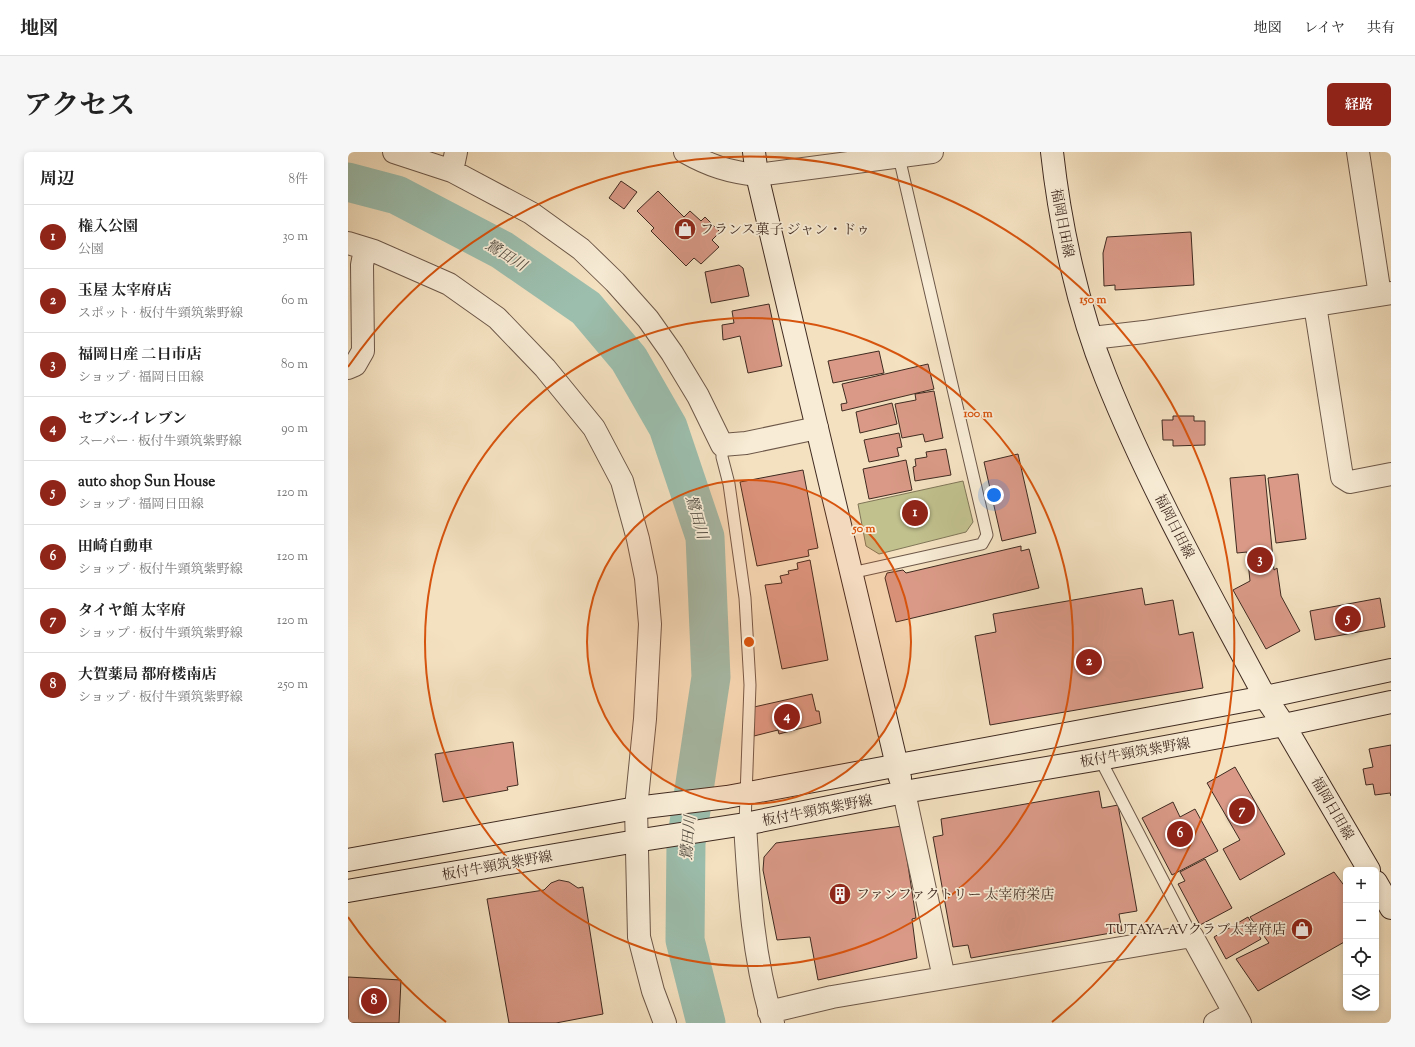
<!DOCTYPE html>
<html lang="ja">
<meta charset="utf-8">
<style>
body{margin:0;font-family:"Sorts Mill Goudy","Noto Serif JP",serif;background:#f6f6f6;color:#222}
.controls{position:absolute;right:12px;bottom:12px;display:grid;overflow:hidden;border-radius:6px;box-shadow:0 2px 6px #0003}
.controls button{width:36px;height:36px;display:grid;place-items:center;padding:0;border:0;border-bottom:1px solid #e0e0e0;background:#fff;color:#222;font:20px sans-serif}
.you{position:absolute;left:646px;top:343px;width:14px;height:14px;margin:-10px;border:3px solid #fff;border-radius:50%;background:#1a73e8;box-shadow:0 0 0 6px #1a73e833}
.badge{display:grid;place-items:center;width:26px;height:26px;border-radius:50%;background:#8f2418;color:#fff;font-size:13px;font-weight:700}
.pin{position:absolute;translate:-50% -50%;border:2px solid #fff;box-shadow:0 1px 4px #0006}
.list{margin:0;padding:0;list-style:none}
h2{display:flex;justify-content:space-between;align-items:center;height:52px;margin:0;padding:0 16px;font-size:17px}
h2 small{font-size:13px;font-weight:400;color:#767676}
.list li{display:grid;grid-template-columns:26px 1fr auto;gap:12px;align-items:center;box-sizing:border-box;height:64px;padding:0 16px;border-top:1px solid #e0e0e0}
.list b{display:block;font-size:15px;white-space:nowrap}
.list p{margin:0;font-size:13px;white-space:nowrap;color:#767676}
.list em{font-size:13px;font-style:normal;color:#767676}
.icon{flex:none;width:22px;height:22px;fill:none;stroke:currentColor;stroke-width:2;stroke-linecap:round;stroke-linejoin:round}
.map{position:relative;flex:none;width:1043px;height:871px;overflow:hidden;border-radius:6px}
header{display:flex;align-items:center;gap:24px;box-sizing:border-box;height:56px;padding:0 20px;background:#fff;border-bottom:1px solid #e0e0e0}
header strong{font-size:19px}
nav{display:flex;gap:22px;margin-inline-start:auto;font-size:14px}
.intro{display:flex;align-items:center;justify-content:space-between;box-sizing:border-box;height:96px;padding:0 24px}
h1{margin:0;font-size:28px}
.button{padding:10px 18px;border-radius:6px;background:#8f2418;color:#fff;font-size:14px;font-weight:700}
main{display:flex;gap:24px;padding:0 24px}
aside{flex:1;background:#fff;border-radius:6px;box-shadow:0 2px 6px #0003}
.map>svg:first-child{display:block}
.green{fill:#c1c18e;stroke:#807658}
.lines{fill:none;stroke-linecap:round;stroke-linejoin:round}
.river{stroke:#9cbead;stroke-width:39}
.building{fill:#d99986;stroke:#402b21}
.lane-casing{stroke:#6d5849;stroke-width:13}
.street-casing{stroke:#6d5849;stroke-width:24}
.secondary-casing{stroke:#402b21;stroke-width:24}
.lane{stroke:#f8ecd6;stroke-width:11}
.street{stroke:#f8ecd6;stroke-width:22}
.secondary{stroke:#f8ecd6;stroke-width:22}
.ring{fill:none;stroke:#d7540e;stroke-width:2}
.labels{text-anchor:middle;stroke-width:3.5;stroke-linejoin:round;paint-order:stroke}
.street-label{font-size:14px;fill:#402b21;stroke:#f8ecd6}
.poi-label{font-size:14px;fill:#402b21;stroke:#f8ecd6;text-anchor:start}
.water-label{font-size:15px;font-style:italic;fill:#575044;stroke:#f8ecd6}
.centre{fill:#d7540e;stroke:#f8ecd6;stroke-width:2}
.ring-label{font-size:12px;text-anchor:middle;font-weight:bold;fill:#d7540e;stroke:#f8ecd6;stroke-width:3.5;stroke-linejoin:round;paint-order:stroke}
</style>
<header>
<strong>地図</strong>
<nav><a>地図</a><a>レイヤ</a><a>共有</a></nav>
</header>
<div class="intro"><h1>アクセス</h1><a class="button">経路</a></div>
<main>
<aside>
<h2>周辺<small>8件</small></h2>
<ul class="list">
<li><span class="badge">1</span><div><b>権入公園</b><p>公園</p></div><em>30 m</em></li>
<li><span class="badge">2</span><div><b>玉屋 太宰府店</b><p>スポット · 板付牛頸筑紫野線</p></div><em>60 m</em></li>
<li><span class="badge">3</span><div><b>福岡日産 二日市店</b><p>ショップ · 福岡日田線</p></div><em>80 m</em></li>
<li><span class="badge">4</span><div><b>セブン-イレブン</b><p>スーパー · 板付牛頸筑紫野線</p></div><em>90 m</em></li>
<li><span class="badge">5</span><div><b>auto shop Sun House</b><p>ショップ · 福岡日田線</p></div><em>120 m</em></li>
<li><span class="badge">6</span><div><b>田崎自動車</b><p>ショップ · 板付牛頸筑紫野線</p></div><em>120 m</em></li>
<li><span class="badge">7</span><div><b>タイヤ館 太宰府</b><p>ショップ · 板付牛頸筑紫野線</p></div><em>120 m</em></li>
<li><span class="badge">8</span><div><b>大賀薬局 都府楼南店</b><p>ショップ · 板付牛頸筑紫野線</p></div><em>250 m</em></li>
</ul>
</aside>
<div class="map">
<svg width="1043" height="871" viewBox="0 0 1043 871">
<rect width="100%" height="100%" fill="#f4e1c0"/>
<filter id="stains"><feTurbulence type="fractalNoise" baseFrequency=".005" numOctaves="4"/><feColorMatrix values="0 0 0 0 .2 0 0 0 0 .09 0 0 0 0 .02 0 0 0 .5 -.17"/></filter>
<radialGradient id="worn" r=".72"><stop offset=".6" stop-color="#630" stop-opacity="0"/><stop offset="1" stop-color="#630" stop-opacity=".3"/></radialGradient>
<!-- green -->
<path class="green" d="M615,329l10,41 -7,10 -87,22 -13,-8 -8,-42z"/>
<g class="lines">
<!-- river -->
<path class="river" d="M0,30l49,13 105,55 84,58 43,51 39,68 37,110 6,140 -25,166 -1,97 21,83"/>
</g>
<!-- building -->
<path class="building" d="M273,29l16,11 -13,17 -15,-11z
M310,39l26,26 6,-6 11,10 4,-4 15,15 -8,8 7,7 -18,17 -7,-6 -8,8 -35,-35 3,-3 -17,-17z
M843,80l3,53 -79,5v-5l-11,1 -1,-33 4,-16z
M391,113l4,3 6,28 -38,7 -6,-31z
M421,152l13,62 -34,7 -8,-37 -17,4 -1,-15 12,-2 -2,-12z
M531,199l5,22 -51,10 -5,-22z
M580,212l6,25 -92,22 -1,-7 6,-1 -5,-19z
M586,239l9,47 -18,4 -2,-8 -21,4 -7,-34 21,-4 -1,-6z
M544,251l5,21 -37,9 -4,-21z
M825,264h21v5h11v24l-32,1v-6h-10l-1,-20h11z
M551,281l3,14 -5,1 2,8 -30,6 -5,-22z
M598,297l5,26 -36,6 -2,-14 3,-1 -1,-7 12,-2 -1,-5z
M670,302l18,79 -34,8 -18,-79z
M558,308l6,30 -43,9 -6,-30z
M455,318l15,78 -10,2 1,6 -52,10 -17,-84z
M950,322l8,65 -30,4 -8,-65z
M917,323l9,95 3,-2 4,28 19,35 -34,18 -33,-59 17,-9 -3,-29 -10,1 -7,-75z
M673,394v5l8,-2 10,39 -143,34 -11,-44 2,-5 16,-3 3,3z
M462,408l18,100 -46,9 -17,-84 17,-2 -2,-7 9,-2 -1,-3 10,-2 -1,-6z
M794,436l3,17 28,-5 6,35 14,-3 10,56 -213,37 -15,-89 21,-4 -3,-18z
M1032,446l5,29 -70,13 -5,-29z
M464,542l4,17h3l2,12 -42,11 -1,-4 -24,6v-29z
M165,590l5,43 -11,2 1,3 -65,12 -8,-48z
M1043,593v51l-1,-3 -15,2 -2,-11 -7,1 -3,-16 10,-2 -4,-18z
M887,615l50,87 -45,26 -17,-31 17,-9 -33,-57z
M751,639l3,17 16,-3 19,106 -18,3 3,17 -151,27 -3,-13 -15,2 -20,-110 10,-2 -2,-16z
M825,650l7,15 15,-8 23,42 -46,24 -30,-57z
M554,674l14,92 -4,1 5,39 -99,22 -8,-43 -33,3 -14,-70 1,-13 12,-14z
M857,707l27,49 -32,17 -22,-41 7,-3 -5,-9z
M986,720l12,16v53l-88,50 -22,-32 33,-16 -19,-26z
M211,728l10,2 9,6 5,-1 20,127 -47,9h-47l-22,-124 57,-9 7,-7z
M900,765l13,22 -35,20 -12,-22z
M0,825l53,3 -2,43h-51z"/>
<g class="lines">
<!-- lane casing -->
<g class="lane-casing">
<path id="lane" d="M374,293v12l7,27 16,114 5,87 -5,139
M503,421l131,-29 5,-9 -88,-378
M752,607l92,177"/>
</g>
<!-- street casing -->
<g class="street-casing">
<path id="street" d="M46,0l58,19 79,42 50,36 34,33 33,37 24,34 26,43 24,49 24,-2 71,-15
M337,0c25,14 44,20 72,23l175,-23
M1010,0l22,143
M104,19l4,-19
M0,91l26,8 75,33 48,34 48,50 49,60 28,53 16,58 8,39 4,46 -5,95 -9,89 3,129 14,54 12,32
M967,153l27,172 8,5 41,-8
M744,186l52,-6 247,-39
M0,216l7,-3 8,-14 -1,-86 3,-16
M556,640l40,186
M397,672c4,67 8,135 28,199
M421,860l63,-15 360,-61 48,87
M867,871l19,-10"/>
</g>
<!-- secondary casing -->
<g class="secondary-casing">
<path id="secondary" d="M406,0l3,23 143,603
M704,0c8,73 26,157 54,226 44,110 103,214 159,319l19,28 85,145
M0,708l288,-52 91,-11 538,-100 126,-27
M1028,730l15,26
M0,739l300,-52 97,-15 159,-32 196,-33 184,-34 107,-23"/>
</g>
<!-- lane -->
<use href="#lane" class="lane"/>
<!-- street -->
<use href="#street" class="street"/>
<!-- secondary -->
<use href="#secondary" class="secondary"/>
</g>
<!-- distance rings -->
<circle cx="401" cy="490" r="162" fill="#d7540e" fill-opacity=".12"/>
<g class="ring">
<circle cx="401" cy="490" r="162"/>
<circle cx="401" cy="490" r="324"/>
<path d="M98 870A486 486 0 0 1 0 765M0 215A486 486 0 1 1 704 870"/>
</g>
<!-- icons -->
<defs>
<g id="shop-disc" transform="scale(1.15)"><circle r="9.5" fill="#8f2418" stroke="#f8ecd6"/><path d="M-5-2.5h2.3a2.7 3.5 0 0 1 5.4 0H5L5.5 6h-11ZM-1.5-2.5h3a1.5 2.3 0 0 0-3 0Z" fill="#fff"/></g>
<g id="building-disc" transform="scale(1.15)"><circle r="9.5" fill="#8f2418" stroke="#f8ecd6"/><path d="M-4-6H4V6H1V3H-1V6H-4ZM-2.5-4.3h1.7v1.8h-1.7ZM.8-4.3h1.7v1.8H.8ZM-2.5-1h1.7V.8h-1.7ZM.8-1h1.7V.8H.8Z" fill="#fff"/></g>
</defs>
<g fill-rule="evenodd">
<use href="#shop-disc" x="337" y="77"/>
<use href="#building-disc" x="492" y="742"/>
<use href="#shop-disc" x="954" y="777"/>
</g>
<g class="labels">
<!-- street labels -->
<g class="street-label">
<text transform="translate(715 71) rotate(79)" y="5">福岡日田線</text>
<text transform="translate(827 374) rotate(63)" y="5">福岡日田線</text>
<text transform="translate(787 600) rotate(-10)" y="5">板付牛頸筑紫野線</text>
<text transform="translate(985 656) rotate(60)" y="5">福岡日田線</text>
<text transform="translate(469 658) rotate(-11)" y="5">板付牛頸筑紫野線</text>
<text transform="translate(149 713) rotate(-10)" y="5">板付牛頸筑紫野線</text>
</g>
<!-- poi labels -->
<g class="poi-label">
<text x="352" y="82">フランス菓子 ジャン・ドゥ</text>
<text x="508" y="747">ファンファクトリー 太宰府栄店</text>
<text x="938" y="782" text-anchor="end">TUTAYA AVクラブ太宰府店</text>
</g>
<!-- water labels -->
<g class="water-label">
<text transform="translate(158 103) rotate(32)" y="5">鷺田川</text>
<text transform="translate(349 365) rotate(74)" y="5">鷺田川</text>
<text transform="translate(340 686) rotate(-85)" y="5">鷺田川</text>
</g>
</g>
<circle cx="401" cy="490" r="6" class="centre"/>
<g class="ring-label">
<text x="745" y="151">150 m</text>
<text x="630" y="265">100 m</text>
<text x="516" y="380">50 m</text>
</g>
<rect width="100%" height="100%" filter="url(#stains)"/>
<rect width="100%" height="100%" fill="url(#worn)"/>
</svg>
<div class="controls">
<button>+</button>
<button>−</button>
<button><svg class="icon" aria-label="locate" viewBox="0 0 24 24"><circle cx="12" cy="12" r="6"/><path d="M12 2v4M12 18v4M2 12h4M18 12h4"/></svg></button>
<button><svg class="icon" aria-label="layers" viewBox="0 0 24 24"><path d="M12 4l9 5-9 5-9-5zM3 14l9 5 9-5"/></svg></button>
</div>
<div class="you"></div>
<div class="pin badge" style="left:567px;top:361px">1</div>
<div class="pin badge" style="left:741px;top:510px">2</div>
<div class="pin badge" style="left:912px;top:408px">3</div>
<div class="pin badge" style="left:439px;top:565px">4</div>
<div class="pin badge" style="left:1000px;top:467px">5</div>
<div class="pin badge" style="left:832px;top:682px">6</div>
<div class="pin badge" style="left:894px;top:659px">7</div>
<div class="pin badge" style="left:26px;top:849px">8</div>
</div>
</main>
